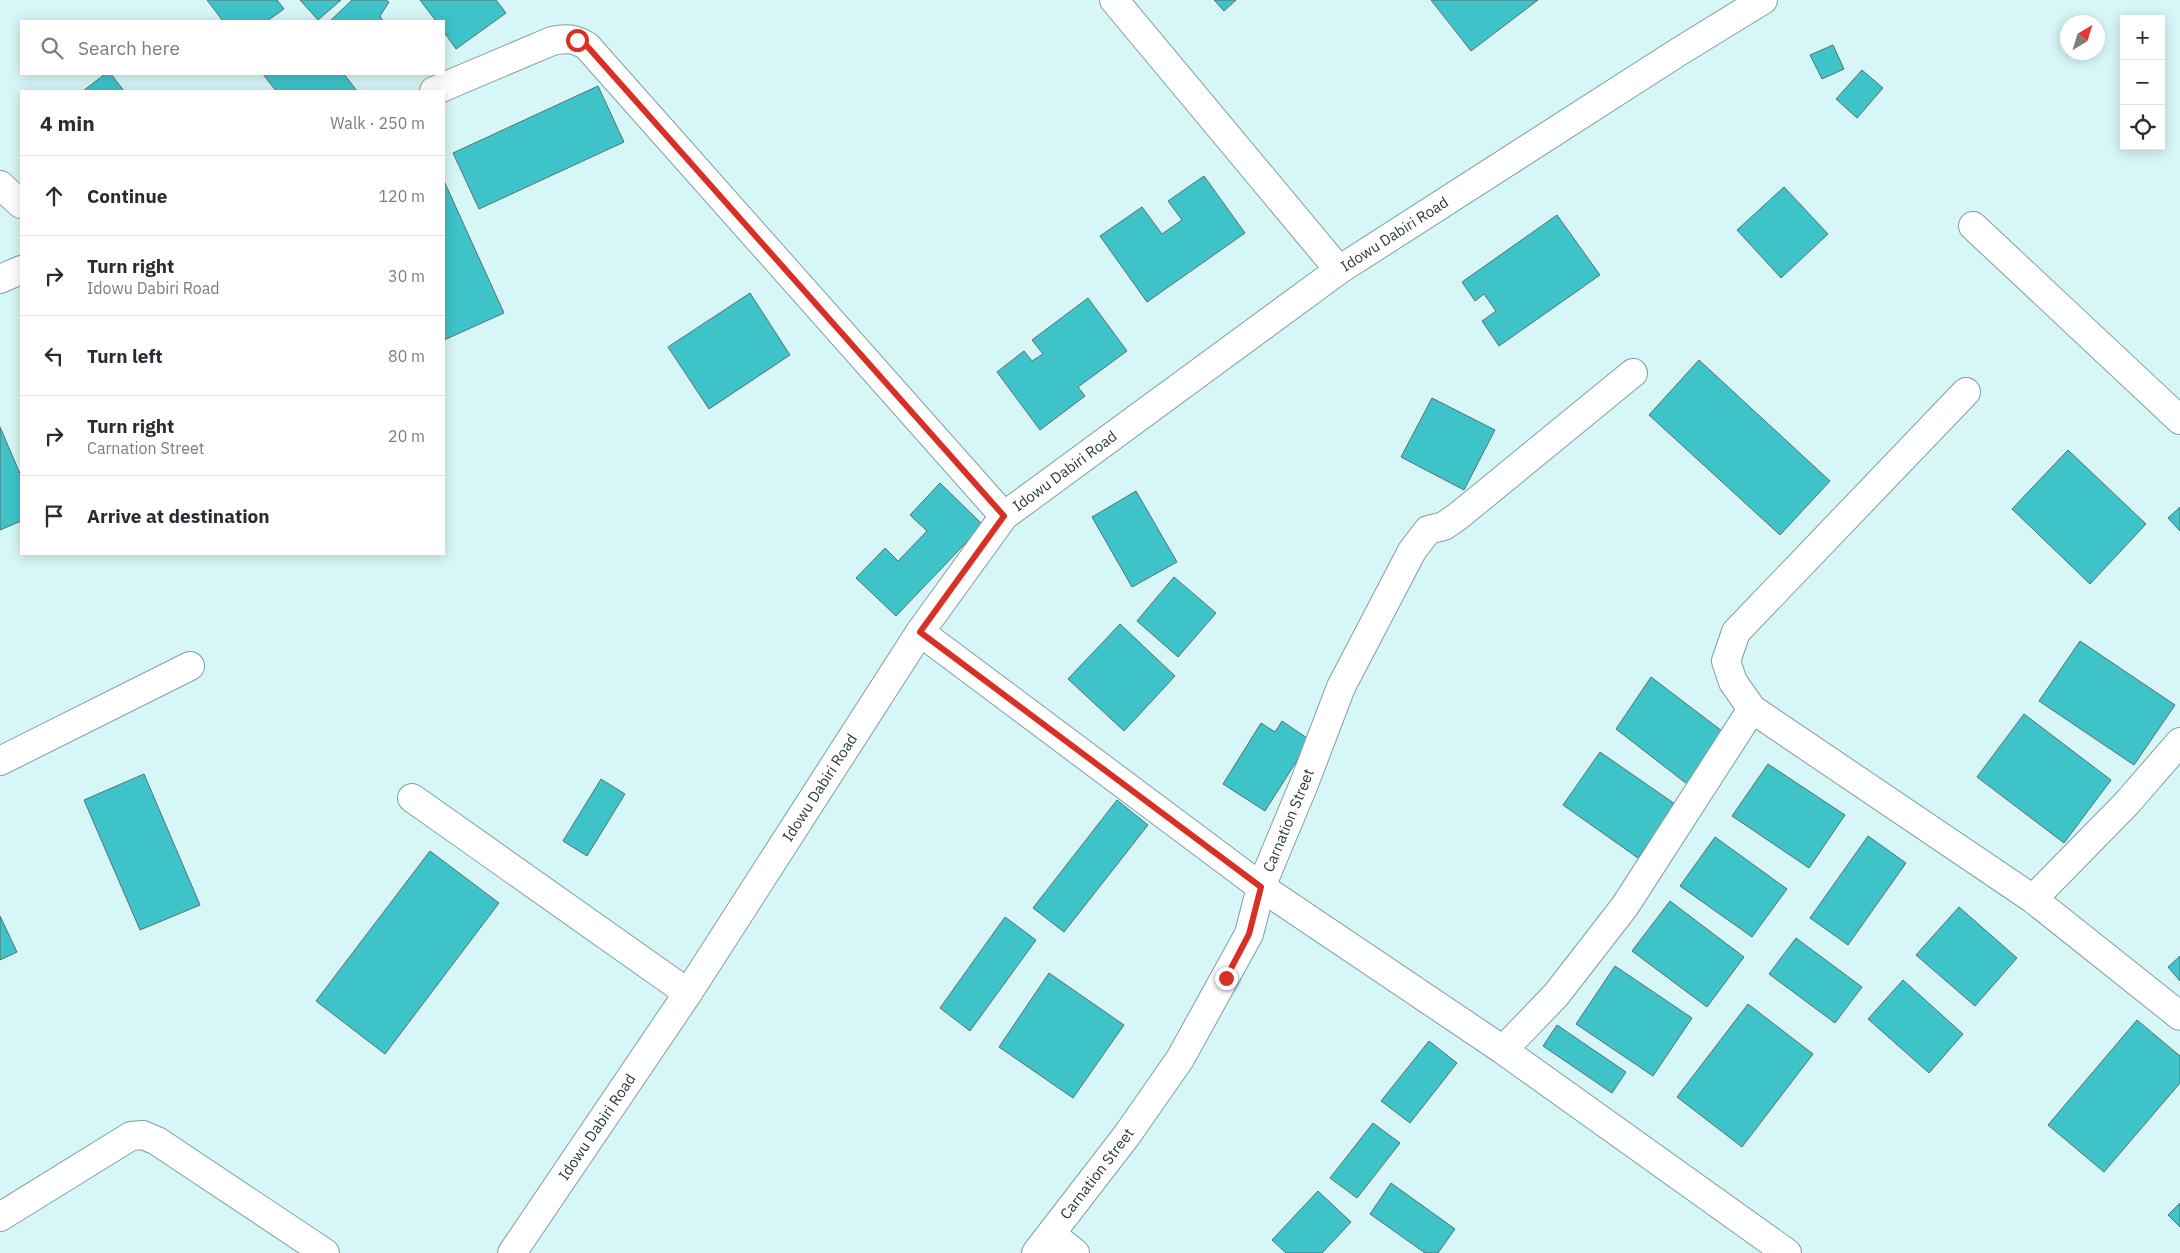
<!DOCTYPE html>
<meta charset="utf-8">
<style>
body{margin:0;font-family:"IBM Plex Sans",sans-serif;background:#f7f7f7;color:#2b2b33}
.controls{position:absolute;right:15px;top:15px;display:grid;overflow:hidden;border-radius:0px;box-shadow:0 2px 12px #0003}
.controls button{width:45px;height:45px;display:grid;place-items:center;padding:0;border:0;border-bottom:1px solid #e1e1e2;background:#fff;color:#2b2b33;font:25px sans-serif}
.compass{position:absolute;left:2060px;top:15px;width:45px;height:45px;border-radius:50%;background:#fff;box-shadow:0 2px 12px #0003;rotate:38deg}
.stop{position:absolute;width:15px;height:15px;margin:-11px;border:4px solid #d93025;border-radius:50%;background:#fff}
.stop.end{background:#d93025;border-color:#fff;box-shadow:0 1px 5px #0008}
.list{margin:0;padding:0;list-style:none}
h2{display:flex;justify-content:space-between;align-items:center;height:65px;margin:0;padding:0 20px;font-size:21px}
h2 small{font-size:16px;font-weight:400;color:#7c7c81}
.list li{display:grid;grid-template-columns:32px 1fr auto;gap:15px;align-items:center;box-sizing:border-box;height:80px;padding:0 20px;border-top:1px solid #e1e1e2}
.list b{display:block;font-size:19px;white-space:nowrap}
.list p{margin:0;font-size:16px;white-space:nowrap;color:#7c7c81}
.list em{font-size:16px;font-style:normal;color:#7c7c81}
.icon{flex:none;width:28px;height:28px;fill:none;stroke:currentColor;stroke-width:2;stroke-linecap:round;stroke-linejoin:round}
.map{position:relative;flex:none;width:2180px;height:1253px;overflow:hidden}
.search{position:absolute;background:#fff;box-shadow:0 2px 12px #0003;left:20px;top:20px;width:425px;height:55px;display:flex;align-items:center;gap:12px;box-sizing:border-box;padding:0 18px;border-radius:0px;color:#7c7c81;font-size:19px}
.panel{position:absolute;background:#fff;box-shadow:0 2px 12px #0003;left:20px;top:90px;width:425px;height:465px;border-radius:0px}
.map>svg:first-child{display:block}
.building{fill:#3ec3c9;stroke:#567273}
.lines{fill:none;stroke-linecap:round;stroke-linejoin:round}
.minor-casing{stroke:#829fa0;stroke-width:30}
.minor{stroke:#fff;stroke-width:28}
.route{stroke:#d93025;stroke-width:6}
.labels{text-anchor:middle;stroke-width:5;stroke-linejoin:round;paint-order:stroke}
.street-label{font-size:15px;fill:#2c3838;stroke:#fff}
</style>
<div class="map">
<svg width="2180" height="1253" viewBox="0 0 2180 1253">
<rect width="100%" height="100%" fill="#d7f6f7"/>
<!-- building -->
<path class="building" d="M207,0h70l7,9 -17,12h-44z
M300,0h41l-23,20z
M352,0h34l3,2 -9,14 3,5h-53z
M420,0h76l10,13 -50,36 -12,-17v-11h-8z
M1214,0h22l-12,11z
M1431,0h107l-67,51z
M1833,45l11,24 -22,10 -12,-24z
M1862,70l21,18 -26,30 -21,-19z
M105,74h6l13,17h-41z
M263,74h81l13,17h-81z
M598,86l26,56 -145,67 -26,-56z
M1204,176l41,57 -98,69 -47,-66 42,-29 20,27 20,-14 -14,-19z
M444,181l60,132 -60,27z
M1784,187l44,47 -47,44 -44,-48z
M1557,215l43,60 -101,71 -17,-25 14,-10 -12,-17 -9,7 -13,-19z
M750,293l40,62 -81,54 -41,-62z
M1088,298l39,53 -49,36 7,9 -45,34 -43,-58 27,-21 8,10 11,-7 -11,-14z
M1699,360l131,121 -50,54 -131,-120z
M1432,398l63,32 -31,60 -63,-33z
M0,427l21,49v45l-21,9z
M2068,450l78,74 -56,60 -78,-75z
M940,483l43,42 -87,91 -40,-38 29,-30 13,13 29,-30 -17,-16z
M1136,491l41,71 -45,25 -40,-70z
M2180,507v24l-12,-13z
M1174,577l42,36 -38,44 -41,-36z
M1120,624l55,52 -51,55 -56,-52z
M2080,641l95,64 -41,60 -95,-64z
M1651,677l75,57 -39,50 -71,-55z
M2024,714l87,66 -47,63 -87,-66z
M1282,721l28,19 -45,71 -42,-27 38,-61 14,9z
M1600,752l75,52 -37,54 -75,-53z
M1768,764l77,51 -36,53 -77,-52z
M144,774l56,131 -60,25 -56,-130z
M601,779l24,15 -38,62 -24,-15z
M1117,800l31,25 -84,107 -31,-24z
M1868,836l38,27 -58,82 -38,-27z
M1715,837l72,52 -35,48 -72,-51z
M430,851l69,52 -114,151 -69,-53z
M1670,901l74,56 -37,50 -75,-56z
M1959,907l58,51 -42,48 -59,-51z
M0,916l17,36 -17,8z
M1005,917l31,23 -66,91 -30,-23z
M1796,938l66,49 -27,36 -66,-49z
M2180,956v25l-12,-14z
M1615,966l77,52 -39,58 -77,-52z
M1049,973l75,52 -51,73 -74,-51z
M1903,980l60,54 -34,39 -61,-54z
M1748,1004l65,50 -71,93 -65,-50z
M2137,1020l43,36v27l-76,89 -56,-47z
M1557,1025l69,47 -14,21 -69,-47z
M1429,1041l28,22 -47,60 -29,-22z
M1373,1123l27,20 -43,55 -27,-20z
M1391,1183l64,46 -17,24h-13l-55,-39z
M1318,1191l33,31 -29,31h-36l-14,-13z
M2180,1203v24l-12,-12z"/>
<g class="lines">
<!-- minor casing -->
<g class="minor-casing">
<g id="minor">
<path d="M1114,0l225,270"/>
<path d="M434,91l118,-50c14,-3 22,-3 35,5l417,470"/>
<path d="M0,185l21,19"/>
<path d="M1973,226l207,194"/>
<path d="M0,279l21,-9"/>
<path d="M1966,392l-230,240 -10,29 7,21 19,27 281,190 147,117"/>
<path d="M920,632l341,255 242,163 284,203"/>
<path d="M0,761l190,-95"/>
<path d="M412,798l276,195"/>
<path d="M2033,899l94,-96 53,-61"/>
<path d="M1503,1050l53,-55 69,-89 127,-197"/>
<path d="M0,1217l131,-81 12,-1 14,6 168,112"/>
<path d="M1051,1234l24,19"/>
<path id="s1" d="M512,1253l176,-260 232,-361 84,-116 335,-246 341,-219 83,-51"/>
<path id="s2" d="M1036,1253l91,-118 53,-76 69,-125 12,-47 43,-103 37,-97 71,-136 16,-21 16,-4 13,-9 176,-144"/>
</g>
</g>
<!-- minor -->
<use href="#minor" class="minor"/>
</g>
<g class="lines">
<!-- route -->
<path class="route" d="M577,40l10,6 417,470 -84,116 341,255 -12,47 -23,44"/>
</g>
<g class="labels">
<!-- street labels -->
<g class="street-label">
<text dy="5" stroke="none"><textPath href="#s1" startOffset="1368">Idowu Dabiri Road</textPath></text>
<text dy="5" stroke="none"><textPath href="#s1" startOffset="962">Idowu Dabiri Road</textPath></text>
<text dy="5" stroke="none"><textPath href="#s1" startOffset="558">Idowu Dabiri Road</textPath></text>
<text dy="5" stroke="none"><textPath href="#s2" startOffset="505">Carnation Street</textPath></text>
<text dy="5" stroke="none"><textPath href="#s1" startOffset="152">Idowu Dabiri Road</textPath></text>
<text dy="5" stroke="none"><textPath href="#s2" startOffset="100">Carnation Street</textPath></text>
</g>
</g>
</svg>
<div class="controls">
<button>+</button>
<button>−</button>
<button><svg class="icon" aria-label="locate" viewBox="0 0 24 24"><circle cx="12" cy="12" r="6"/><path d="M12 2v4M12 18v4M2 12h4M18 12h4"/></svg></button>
</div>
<svg class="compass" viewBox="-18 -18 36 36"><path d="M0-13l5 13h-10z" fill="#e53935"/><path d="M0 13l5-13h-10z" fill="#7c7c81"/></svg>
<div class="stop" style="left:577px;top:40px"></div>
<div class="stop end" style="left:1226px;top:978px"></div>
<div class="search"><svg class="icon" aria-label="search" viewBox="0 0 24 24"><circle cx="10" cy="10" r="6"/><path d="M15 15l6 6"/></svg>Search here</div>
<section class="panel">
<h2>4 min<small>Walk · 250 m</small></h2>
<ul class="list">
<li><svg class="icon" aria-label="ahead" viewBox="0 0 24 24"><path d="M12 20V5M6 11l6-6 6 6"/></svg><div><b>Continue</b></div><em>120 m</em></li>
<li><svg class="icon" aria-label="right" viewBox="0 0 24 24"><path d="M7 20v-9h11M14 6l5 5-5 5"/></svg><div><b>Turn right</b><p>Idowu Dabiri Road</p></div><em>30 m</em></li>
<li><svg class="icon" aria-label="left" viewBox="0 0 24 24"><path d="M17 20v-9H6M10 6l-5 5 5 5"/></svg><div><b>Turn left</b></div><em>80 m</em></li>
<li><svg class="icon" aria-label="right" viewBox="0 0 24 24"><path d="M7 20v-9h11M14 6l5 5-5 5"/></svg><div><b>Turn right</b><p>Carnation Street</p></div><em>20 m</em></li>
<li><svg class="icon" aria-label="arrive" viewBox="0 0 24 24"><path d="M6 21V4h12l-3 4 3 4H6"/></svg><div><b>Arrive at destination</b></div></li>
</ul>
</section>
</div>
